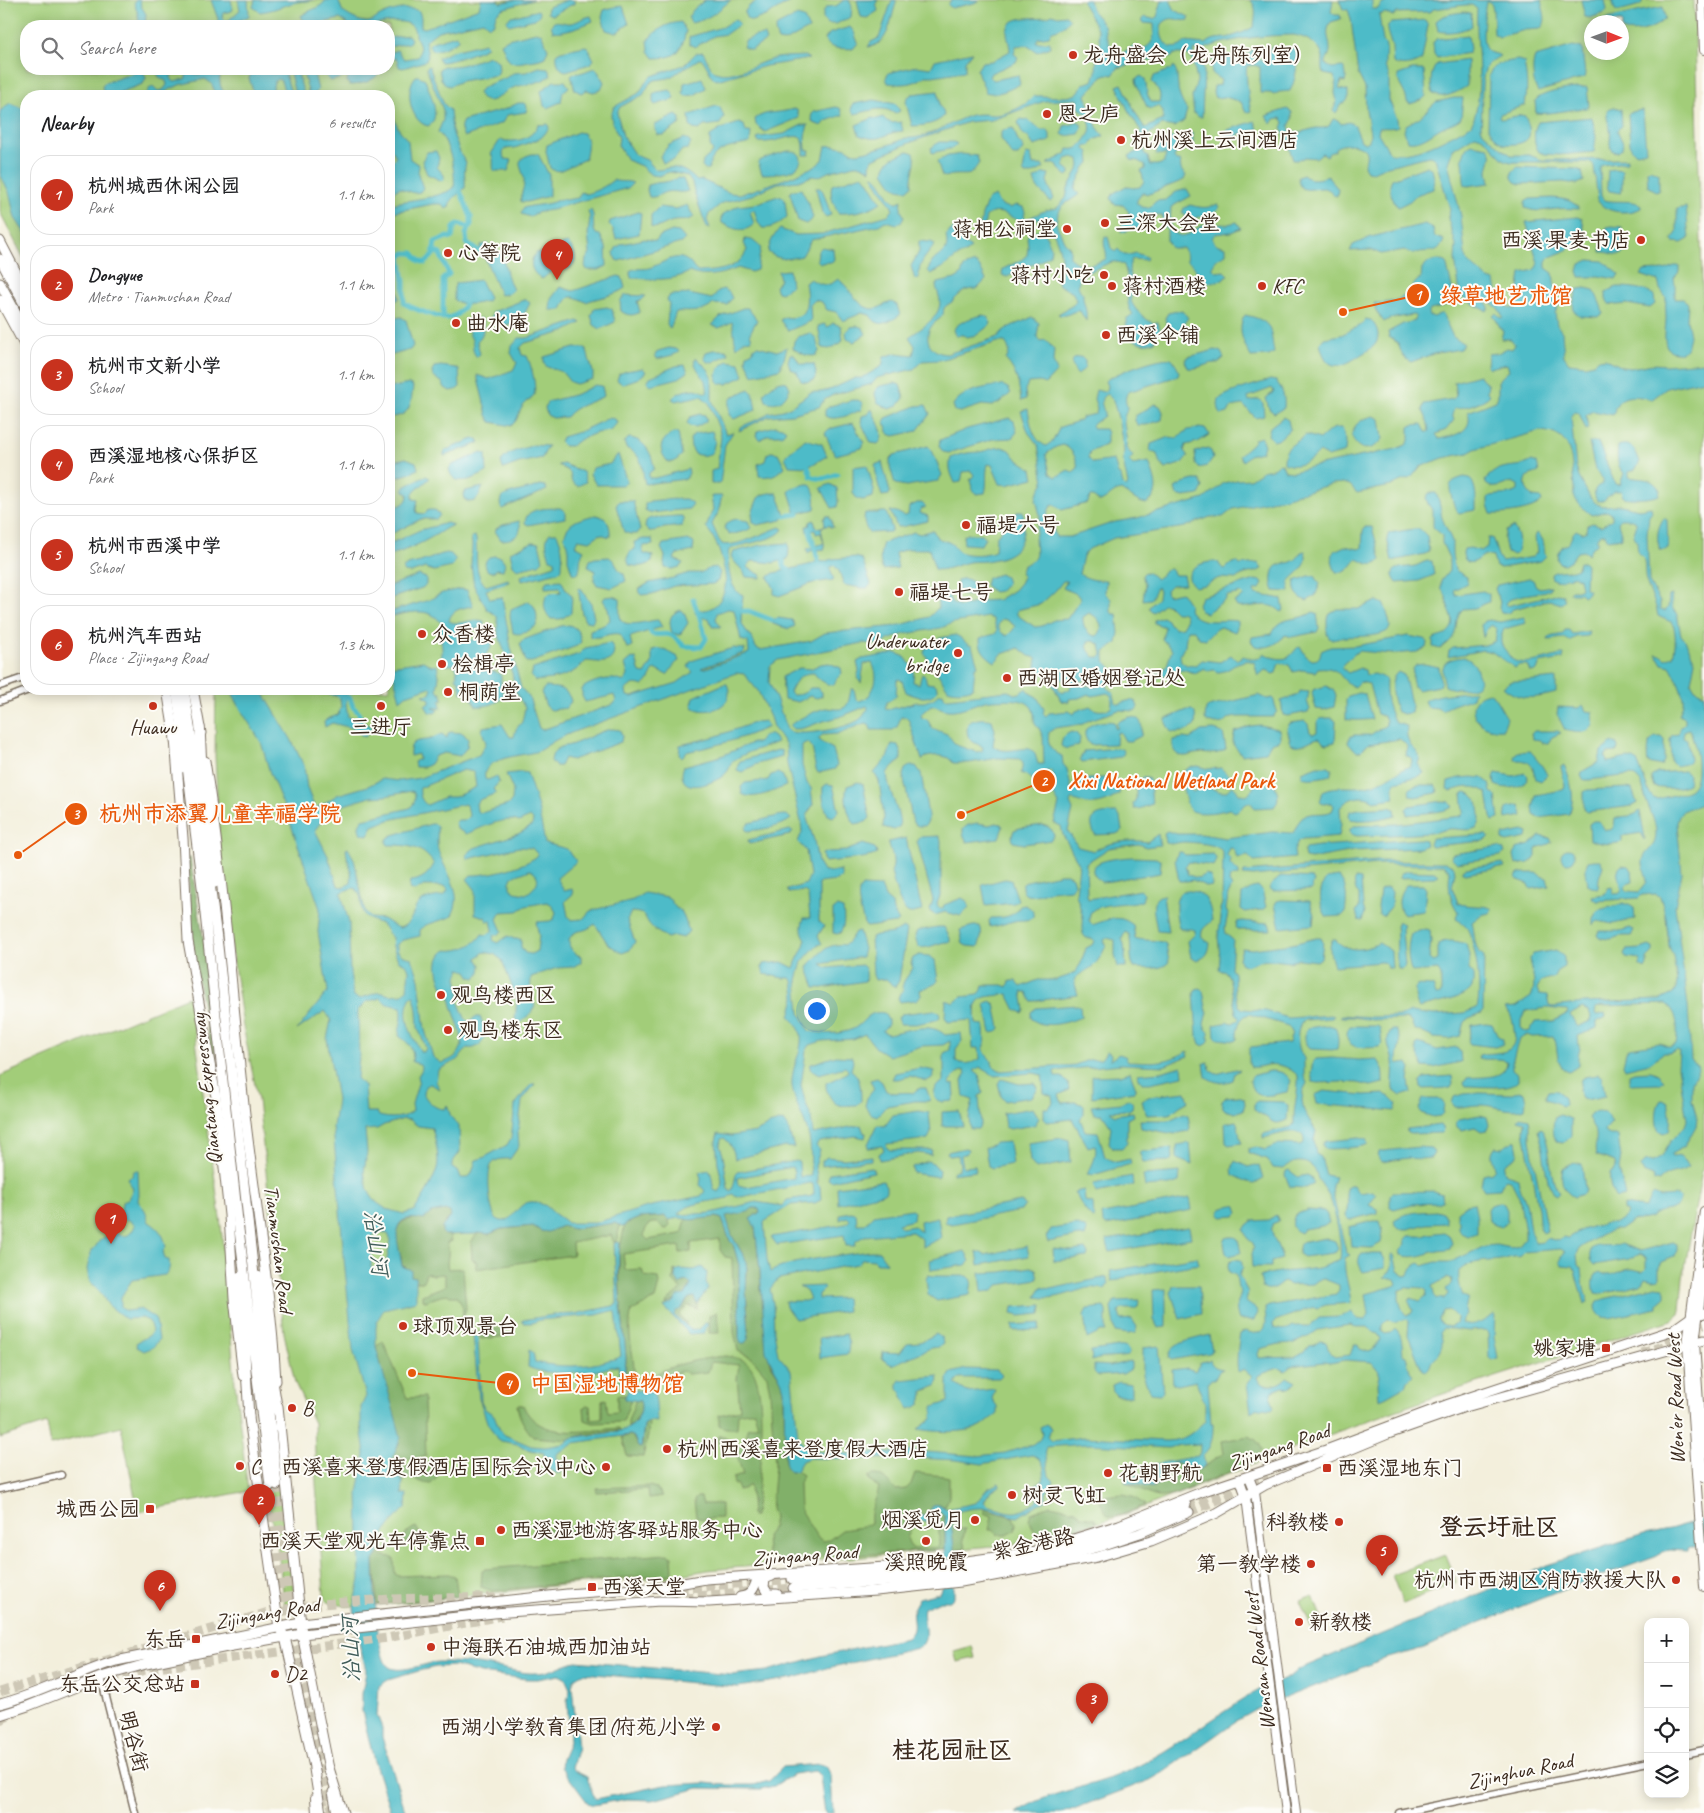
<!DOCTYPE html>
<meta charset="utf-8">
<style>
body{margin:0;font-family:Caveat,"LXGW WenKai TC",sans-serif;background:#f6f6f6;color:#202124}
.controls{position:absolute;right:15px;bottom:15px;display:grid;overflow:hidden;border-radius:10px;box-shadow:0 2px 12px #0003}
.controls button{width:45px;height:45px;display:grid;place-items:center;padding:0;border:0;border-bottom:1px solid #e0e0e0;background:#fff;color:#202124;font:25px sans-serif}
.compass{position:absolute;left:1584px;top:15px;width:45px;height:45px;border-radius:50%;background:#fff;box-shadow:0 2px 12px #0003;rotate:91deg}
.you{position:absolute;left:816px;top:1010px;width:18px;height:18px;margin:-12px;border:4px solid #fff;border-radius:50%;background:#1a73e8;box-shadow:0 0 0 8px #1a73e833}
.badge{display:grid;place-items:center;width:32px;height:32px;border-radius:50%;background:#c8321e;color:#fff;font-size:16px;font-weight:700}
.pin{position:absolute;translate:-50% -41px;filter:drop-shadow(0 1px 2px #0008)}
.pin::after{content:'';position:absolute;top:26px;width:18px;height:15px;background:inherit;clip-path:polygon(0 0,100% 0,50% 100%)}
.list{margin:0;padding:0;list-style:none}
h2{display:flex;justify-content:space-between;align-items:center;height:65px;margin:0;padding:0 20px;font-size:21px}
h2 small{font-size:16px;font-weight:400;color:#757577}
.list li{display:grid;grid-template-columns:32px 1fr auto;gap:15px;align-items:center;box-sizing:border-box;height:80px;margin:0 10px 10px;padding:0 10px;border:1px solid #e0e0e0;border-radius:20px}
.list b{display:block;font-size:19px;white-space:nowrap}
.list p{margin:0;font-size:16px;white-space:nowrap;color:#757577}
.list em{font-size:16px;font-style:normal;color:#757577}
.icon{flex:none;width:28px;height:28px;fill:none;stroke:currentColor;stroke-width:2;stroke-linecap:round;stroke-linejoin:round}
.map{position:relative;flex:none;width:1704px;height:1813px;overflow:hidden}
.search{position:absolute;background:#fff;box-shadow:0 2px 12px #0003;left:20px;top:20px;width:375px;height:55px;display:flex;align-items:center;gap:12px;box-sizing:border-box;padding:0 18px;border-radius:20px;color:#757577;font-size:19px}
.panel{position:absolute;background:#fff;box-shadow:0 2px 12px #0003;left:20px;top:90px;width:375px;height:605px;border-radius:20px}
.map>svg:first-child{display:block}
.green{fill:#a2cd79;stroke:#6e7c4c;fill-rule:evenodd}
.forest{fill:#81b069;stroke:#5e6d44}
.water{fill:#4dbbc8;stroke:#447273;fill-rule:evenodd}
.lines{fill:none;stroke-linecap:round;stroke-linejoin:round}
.canal{stroke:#4dbbc8;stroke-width:5}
.trunk-tunnel{stroke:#cec8b6;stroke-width:9;stroke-dasharray:9 4.5;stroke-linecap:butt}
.tertiary-casing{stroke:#7b6f60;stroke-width:9}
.secondary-casing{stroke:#7b6f60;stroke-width:10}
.primary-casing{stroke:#7b6f60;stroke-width:11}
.trunk-casing{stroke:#7b6f60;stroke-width:11}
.tertiary{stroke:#fff;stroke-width:6}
.secondary{stroke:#fff;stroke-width:8}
.primary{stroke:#fff;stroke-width:9}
.trunk{stroke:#fff;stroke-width:9}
.poi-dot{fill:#c8321e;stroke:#fdfcf7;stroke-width:2}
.labels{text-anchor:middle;stroke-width:4;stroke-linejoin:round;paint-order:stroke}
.poi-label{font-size:21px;fill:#3b2a1e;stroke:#fdfcf7;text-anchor:start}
.street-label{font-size:21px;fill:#3b2a1e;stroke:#fdfcf7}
.water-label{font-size:22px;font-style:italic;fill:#415d5a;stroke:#fdfcf7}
.quarter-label{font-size:24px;font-weight:bold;fill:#3b2a1e;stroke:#fdfcf7}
.leader{fill:none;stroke:#e8590c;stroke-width:2}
.callout-dot{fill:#e8590c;stroke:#fdfcf7;stroke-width:2}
.mark-label{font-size:15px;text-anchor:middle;font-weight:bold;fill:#fff}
.callout-label{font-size:22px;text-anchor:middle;font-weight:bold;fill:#e8590c;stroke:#fdfcf7;stroke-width:4;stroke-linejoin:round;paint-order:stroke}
</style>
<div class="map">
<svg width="1704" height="1813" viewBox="0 0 1704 1813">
<rect width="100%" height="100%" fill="#fdfcf7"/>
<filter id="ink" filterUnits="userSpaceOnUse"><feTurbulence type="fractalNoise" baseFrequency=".02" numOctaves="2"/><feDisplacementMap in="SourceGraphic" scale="10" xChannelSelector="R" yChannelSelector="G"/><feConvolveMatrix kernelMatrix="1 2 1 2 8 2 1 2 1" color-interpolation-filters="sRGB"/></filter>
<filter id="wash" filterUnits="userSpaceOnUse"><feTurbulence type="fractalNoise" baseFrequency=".0096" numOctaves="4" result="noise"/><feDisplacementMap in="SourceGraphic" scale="20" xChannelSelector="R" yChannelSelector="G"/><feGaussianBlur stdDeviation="1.12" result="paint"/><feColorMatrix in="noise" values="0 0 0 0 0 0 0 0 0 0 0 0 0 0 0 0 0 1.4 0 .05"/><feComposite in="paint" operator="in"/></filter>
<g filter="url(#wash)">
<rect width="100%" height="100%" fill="#f3efdc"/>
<!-- green -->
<path class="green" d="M0,0h1694l10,345v815l-21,118 -3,32 -1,4 -7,6 -229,74 -93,33 -229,89 -91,27 -322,27 -45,8 -44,2 -56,5 -168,19 -49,2 -12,-2 -8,-3 -2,-6 -8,-111 -2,-61 -19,-40 -11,-50 -26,-233 -15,-74 -22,-151 -6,-119 1,-67h173v-593h-363v167l-26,-51zM1592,22h30v30h-30zM26,26h363v43h-363z
M190,996l31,229 14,158 13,108 -110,21 -17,-86 -70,19 -4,-22 -47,15v-362z
M283,1485l12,120v4l-9,2 -1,-4 -8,-64 -13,-55z
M1445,1555l11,27 -53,22 -11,-29z
M1313,1596l12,31 -12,5 -13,-31z
M972,1646l3,12 -18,4 -3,-11z"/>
<!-- forest -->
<path class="forest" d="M187,858h3l15,89 12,121h-2l-21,-106z
M753,1208h6l1,3 -9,8 4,8 5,44 1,19 9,73 12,18 2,9 1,71 5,11 6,-1 6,4 -3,9 1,26 17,27 6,4 6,-1 13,-10 20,-3 9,-4c-2,-16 6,-22 8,-36l-9,-5 -2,-5c13,-7 19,6 28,13l10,-1 5,-5 4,-11 29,3 5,1v20l-4,10 -6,-3 -5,1 -5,9 -15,3 1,4 -8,17 3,8 4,3 25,-2v-25l-5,-5 5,-7 6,7v33l-143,8 -31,4 -4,-9 -1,-17 6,-7 2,-12 -3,-8 4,-45 -5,-72 -3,-16 -15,-18 -14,-7 -4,-19 -2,-74 -7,-1 -5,-7v-11l-29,4v9l-11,1 -1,-7 -56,8 2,16 17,-1 2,7 14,2 1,6 -4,15 -23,12c-8,25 7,52 1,78l-4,-1 -4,-7 1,-22 -6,-68 -1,-39 6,-28 14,-6 27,-2 3,4 1,6 -3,3 -5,-1 -4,-5c-9,-1 -13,4 -14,13l4,4 32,-6 3,-3 3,-12c12,2 25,-5 36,0l8,22 3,3 6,21v73l10,-6 -3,-40 1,-23 -2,-11 -13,-22 -7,-21z
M438,1210h7l5,2 1,5 -5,4 -1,14h5l1,6 -4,2c4,11 -2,17 1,26l15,-1 3,41 -4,10c2,-10 1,-15 -6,-23h-6l-3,-2 -21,7 -4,-1v-5l23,-9v-12l-12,1 -7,-2 -3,9h-6l-1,-5 -5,-1 -5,-9 -4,-1 -1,-10 -3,-6 -2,-19 4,-7 6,-4 11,-2z
M614,1223h4l2,3 -4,16 -2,1 -3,-8 -39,8 1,12 -97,14v-8l-4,-1 -1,-18 7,-9 12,1 11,-5 32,-3 8,5 14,-2 7,-3 11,3z
M674,1270l2,1 -1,6 5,7 3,-2 5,-1 3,4 -6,10 -19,10 1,-3 14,-13 -8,-8z
M694,1297l3,7v5l-9,-4 -9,10 8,9 -2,2 -11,-11 2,-4 7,-4 6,-9z
M717,1312l2,21h-10v-17z
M486,1328l18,1 4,7 -27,3 -2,-8z
M383,1341l24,57 17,-1 2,60 -34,3 -1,-3 8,-13 -23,-97z
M726,1356c7,1 14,2 20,6 16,12 15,51 15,70l-3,3 -11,1v-8l11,-3 -4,-14 -16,3 -1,14h-11l-7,-3v-10l21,-5 -3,-32 2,-13 -28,-3 -3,10 -20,2 -5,-3 -26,7 -1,8 -5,5h-11c2,-3 4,-8 6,-10 17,-16 58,-23 80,-25z
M617,1395h8v4h6l-8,23 -30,1 -8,-3 -1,-13 3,-2 3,1 1,14 11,-1v-19l4,-1 2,14 9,-1z
M636,1399l5,3c2,12 -5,18 -13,26v-7z
M517,1405h6c15,37 64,25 96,23l1,2c-13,2 -41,3 -51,10l-36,-3c-8,-10 -14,-19 -16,-32z
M649,1421l-1,14 -5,22 -16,-1 -5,-19 10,-2 6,12h4l2,-22z
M719,1436h5l13,8 21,4 3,5 -6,63h-3l-2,-31 -7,4 -5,1 -1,-6 -3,1 -1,-7 10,-3 -8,-26 -6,1 -12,-8z
M1249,1436c8,4 11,7 13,15l-5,5 -13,4 -3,7c-12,6 -24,10 -36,15 -16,6 -31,16 -48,15 -3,0 -28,-13 -32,-15l29,6 -2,-9h3l1,6 9,-17 10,-6 26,7 23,-16 -2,-12z
M428,1464l3,9h5l2,4 -7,7 -7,-1 -15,-6 -6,5 -11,-14z
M649,1486l7,2 6,8 -13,2 -1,-9 -51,3 -1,-4z
M1123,1494l9,2 13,9c-8,3 -28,14 -36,11 -4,-2 -6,-10 -9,-14l4,-6z
M697,1497h4l2,7h18v14l-19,1 -6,-3 -2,-16z
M1050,1505l26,5 5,6 14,2 1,5 -59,14 -8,-18 2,-6z
M984,1509l29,8 3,7 -1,7 -8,4h-10l-5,-5h-3l3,-14 -8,-3z
M955,1512l3,17h7l-2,10 2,9 -11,3 -4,-37z
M634,1522v5l-95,7 -1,-5z
M416,1527l3,5 1,10 -17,1c-1,-7 6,-13 13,-16z
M379,1554l15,4 1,16 4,2 49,-2 7,2 3,21 -81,7 -3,-44z
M667,1554l5,2 1,16 -5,3 -51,3 -125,13 -11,-4 1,-16 4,-2z"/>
<!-- water -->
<path class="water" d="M136,0h4l1,6 5,8 -1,12h-6l-1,-12 -4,-11z
M211,0h20l2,9 -1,2 -9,2 -1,4 2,4 5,-1 11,-10 -2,-10h10l1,16 -21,10h-11l1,-7z
M255,0h58c-7,2 -14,1 -20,3 -11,3 -21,8 -33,9l-7,-5z
M326,0h12l5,12c6,4 14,9 22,10 6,1 10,-3 15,-6 12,-6 27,-10 39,-5l2,6v10l4,1 54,-20 2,-8h16l4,3 12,-3h20l-31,9 -6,5 -2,9 -5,3 -6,-5 -45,10 -13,10 3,15 -2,5 -23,7 -4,-1 -2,-7 -3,-2 -5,1v-6l8,-3 7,9 14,-2c3,-6 2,-16 -3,-20 2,-24 -33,-13 -46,-11 -6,1 -14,0 -20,0l-1,-2 -8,-5 -31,7 -4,-3 -4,-7c9,-7 19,-7 25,-16z
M567,0h6l2,3 -23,12 -5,-2 1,-6z
M705,0h26c-13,11 -23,20 -40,23l-3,-6 5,-7z
M758,0h35l-25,15 -16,6 -5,-2 -3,-6 4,-6z
M844,0h5l3,6 -1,11 -15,7h-8l-5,-4v-8l4,-5 9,-1z
M857,0h21l-2,3 2,8 -11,7 -6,-1z
M892,0h4v3c-6,18 -7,42 -28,44l3,-5 8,-4z
M951,0h29l-6,3 -22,5 -4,-3z
M1083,0h6l4,12 11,13 2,11 6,13 9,5 12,-8 10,3c12,-6 11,-13 11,-25l-11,-1 -1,-4 3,-2 8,2 4,-2 5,-17h8l5,10 14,7v3c-12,3 -16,-7 -27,4 -3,10 2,27 16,23 3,-1 5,-3 7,-5l21,2c7,-6 10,-5 19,-6 5,0 26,-8 29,-12 1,-10 4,-19 -4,-26h83l-2,12 4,3h5l1,4 -10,3c-7,12 -1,16 -1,28 0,6 -5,9 -4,15l6,3 11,-1c3,4 4,10 2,15l-4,-1 -2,8 9,2v8l-3,4 -4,1 -5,9 -3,-2 4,-10 -2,-8 1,-11 -2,-6 -10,-2c-2,-6 -1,-10 -1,-16 -2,-13 -17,-21 -29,-23 -23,0 -74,4 -93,16l-6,-1 -2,3 2,4h5l4,14 -2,46h-3l-5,-3 -2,-17 5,-16 -4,-19 -3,-6 -5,-2h-11l-2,3 -28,4 -26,7 -5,7 -6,-1 -5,2 -16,19 11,32 7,9 -10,4 -4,6 -4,-1 -1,4 4,3 1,11 -5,4 -10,21 1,4 4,2 -18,12 -4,8 -2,9 8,18 6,7v10c12,11 23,7 36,1 2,-9 -4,-12 -1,-22h3l3,11 4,4 3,-3 6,6h5l7,-2 11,4 -1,3 -14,-1c-5,9 -3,17 2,25 0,6 -4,11 -3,16 2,9 15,20 22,23l5,-1 2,7 -5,12c-16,8 -30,-5 -29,-22l7,-5c-7,-7 -5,-19 -5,-28 0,-7 -2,-15 -4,-21 -3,-2 -5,-3 -8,-3 -5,-1 -11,3 -16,5 -12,5 -31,12 -17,27 -1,8 5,15 3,27l-6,-10c-9,-1 -14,8 -22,3l15,-9 3,-5 -3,-7 -14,-8 -1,-3c8,-22 0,-41 -10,-61 -12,-6 -14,2 -23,1 -15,-2 -23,-16 -39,-6l-3,16 -3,-3 2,-14 6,-16 7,-3 5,9 10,3 6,-3 7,2 2,5 -1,5 3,2 19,-9 11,-2 9,-10 2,-10 12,-22 -1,-7 -6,-2 -7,2 -2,7 6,5v3l-3,2 -8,-7 -2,-5h-10l19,-10 2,-5c8,1 10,-1 15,-6 9,-11 9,-14 5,-28l-9,-7 -1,-9 -33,2 -53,19 -24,2 -59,21 -36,16 -3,6 1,5 -9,-5h-8l-26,7 -10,5 -6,-1 -13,5 -21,2 -26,12 -30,8 -13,11 -2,6 3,8h-3l-12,-33 -3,-12 -5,-7 -12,-3 -6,-1 -10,4 -8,-1 -10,-9 -14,-6 -9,-15 1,-7 -7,-16 -1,-7 3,-8 25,-14 7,-11 6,-6 32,-11 12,-12 7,-1c4,6 6,17 13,20 15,7 43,-10 57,-13 10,-3 22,-2 32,-3l4,3 -43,7 -49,14 -4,-2 -10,-18 -4,-1 -30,19 -14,2 -5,3 -7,12 -23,12 -3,6 6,23 7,12 5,7 12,5 9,10c5,0 7,-1 12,-2 12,-2 21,5 29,13l5,-1 28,13 9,1 12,-3 42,-15 24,-11 6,-5 3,-14c6,-1 14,0 20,2 3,1 7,5 10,5 8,0 44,-11 49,-15 20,2 43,-14 61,-21 9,-4 18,-3 27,-2 14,0 33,-9 41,-19 11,-1 33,4 42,-2 4,-2 4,-6 7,-10l10,-3 3,-9 1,-22 3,-6 -2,-14 -15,-26z
M1339,0h33v9h6l4,-6 7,-2 152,-1c2,10 8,22 -1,29l-15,1 -26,7 -5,-3 -1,-25 -2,-6 -4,-1 -2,5c0,10 -6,39 4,45 4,2 8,1 11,4 -5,3 -9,5 -13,10 -8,12 -4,45 -6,61l2,5 18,16 10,7h18l13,5 85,-1v3l-25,3 -2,3 1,28 3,4c10,3 30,-1 37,5v3c-12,7 -36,5 -43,-7l-4,-34 -1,-3 -3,-2c-23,0 -45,0 -67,0 -5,0 -11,1 -16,-1 -11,-4 -15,-23 -32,-26l-22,14 -5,14 13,53 4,38 3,8 20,17 7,2 4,21 10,6 7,1 5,-36 14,-3 3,-7 -12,-41 51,-5 5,2 2,9v11l-19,12 -15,6 -4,4v7l7,5 2,16 5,13 -5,11 2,12 5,7 2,24 5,7 16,2 9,-2 5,-4 6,-1 17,9 9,1 22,-4 13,1 38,-3v18l-37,8 -16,12c-10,-4 -27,-7 -34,4 -3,3 -2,8 -4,11l-20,-4 -7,4 2,14 -2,1 -7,-17 -5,-1 -3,5 5,50 3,10 12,22 6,5 5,2 19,-1 18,4 12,-2 1,5 -3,4 -2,18 2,48 11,20v8l5,1 3,-3 1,-12 3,-1c-1,7 -1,14 5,19l4,21 4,5 10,21 -4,21 4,7 9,5v108c-12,9 -23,2 -27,21l5,50 -7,33 13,100 3,54 8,7 -7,15v18l5,17 -1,9 -12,21 -13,7 1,3 9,-1 7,11c-10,8 -22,3 -29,15l-5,-1 -1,-5 -10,-4 -2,-5 4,-5 8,-1 9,-5 9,-16 14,-14 2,-6 -9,-53 1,-16 -2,-1 -8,3h-6l-13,10 -25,6 -2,-4 3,-13 3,-4 31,-5 10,4 6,-3c2,-13 3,-32 -10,-40l-64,2 -6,2 -1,6 4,1 6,-2 1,4 -9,5v6l-19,8 1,11 1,1 -2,9v9l-9,6c-16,-5 -9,-26 -16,-36l-21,1 -5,-2 -8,4 -7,24v6l6,5v7c-8,9 -39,5 -52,5l-2,-3 3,-5c13,-2 39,3 40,-17 -9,-4 -20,0 -29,-3l1,-3c16,-4 40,3 35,-25 -1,-9 -2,-15 -9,-22l11,-1 15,-10c6,-13 1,-24 -1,-38l3,-5 23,-4 8,7v10l-7,4 -4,7c-9,1 -13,3 -16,11l2,5 8,1 2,11 4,1 31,-4 76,-3 13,-6 3,-5 1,-7 -4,-26 -4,-10 -3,-29 -6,-21 -5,-2 -13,1 -3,3 -42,3 -4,-2 -1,-3 13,-2 3,-6 4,-1 1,6 5,1 3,-2c3,-11 -10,-18 1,-27l6,1 4,4 1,12 -6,2 -2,3 2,4 12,1 8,-10c0,-7 -5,-15 -4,-22 1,-7 10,-12 12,-19 4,-15 -5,-28 -9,-41 -3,-11 -3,-20 -15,-25l-42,5h-5l-3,-4 2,-5 16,-9 2,-11 11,-8h4l2,4 -1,5 -10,1 -2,4 2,5c10,0 21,-8 30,-1l12,31 4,6 4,1c10,-3 23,-4 32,-9 14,-8 7,-49 0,-61l-5,2 -1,6 4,2 3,21c-4,5 -9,5 -15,6l-4,-4 -1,-22 2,-5 6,-1 1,-5 6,-6v-5l-6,-3c1,-4 3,-7 4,-11 2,-9 -8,-30 -13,-38l-8,-2 -6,-10 5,1 4,4 8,-3c3,-12 3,-21 0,-33l-15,-7c-2,-14 -8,-22 -12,-35 -2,-8 0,-16 -3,-24l-5,-4 -1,-11 -4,-6 3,-9v-5l-4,-3h-12l-2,4 3,10v5l-13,2 -3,-6h-5l-3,4v6l-5,3 -4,7 -5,-3 -6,1 -6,8 -7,4 -5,-1 -2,-4 1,-7 4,-6c11,-2 7,-10 14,-16l6,3 4,-1 1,-7 6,-2 8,3 11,-7v-5l-5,-3 -15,4c-5,-2 -17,-14 -18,-19 -1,-3 0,-6 0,-8 -3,-27 1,-55 -34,-57l-65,18 -7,4 -25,5 -23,9 -9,11 -10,3 -10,5 -34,7 -7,-8 -7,-2 -11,1 -52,15 -33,7 -14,3 -10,8h-13l-25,10 -71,11 -25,11 -6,7 -4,18c9,5 17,7 27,6l-1,13 6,6v13l2,2h4l2,19 -2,10 -12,9v9l6,6 -2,15 -2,4 3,5h3l3,12 4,1c6,-3 10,-5 16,-2l2,5 -3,4 -16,-1 -30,10 -6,4 -28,4 -6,4c-2,13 1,18 13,24l1,8 4,5 5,23 6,-12 36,-3c6,5 7,10 5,17 -16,12 -29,13 -47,5l-2,4 3,7 -5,21 10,16 16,4c13,-9 38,-12 53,-9l11,-8 2,11 -14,2 -7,-3 -30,4 -23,15 1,31 1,5 52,-9 4,3 -2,8c-12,3 -45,2 -51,11 -1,1 -2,7 -2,8l3,5c16,-5 26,-12 41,0l2,13c10,4 22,0 31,6l3,18c-8,9 -23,6 -35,6 -5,-10 -2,-23 -5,-34l-4,-2 -3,7 2,5 2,23h-8l-3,-12v-15l-8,-2 -3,2 2,5c-3,8 -8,17 -14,22 -7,5 -14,7 -18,13l4,15 -43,6h-4l-4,-9h-5l3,18 -2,3 -7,-3 -8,-16c-25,4 -36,-1 -32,30l8,1 1,21 -2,3c3,7 9,10 10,17l8,5 74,-6 13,-5 13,-1 6,-8 4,3 -1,6 9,-6 6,2 3,5c26,1 36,3 60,-10v5l-24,10 -43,-2 -67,7 1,6h7l6,6 1,7 -10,5 3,8 13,-1 9,3v9l-4,5 5,12 13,1 7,25 11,5 14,-3 1,5 -38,11 -6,-1c5,-7 11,-20 8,-29l-7,2 -16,-28 -25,3 -3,-4v-10h5l4,-6 -1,-6 -8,-3 -2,-18 -9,-2 -38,3 -15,-9 -6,4 5,4 4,18 -4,3 2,28 -3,5h-8l-1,-12 4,-17 -9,-3 -2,-16 4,-8 -2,-3 -7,3 -7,9 1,3 3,-1 1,12 -2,5 -10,1 -7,-2 -2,-6 2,-7 8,-6v-28l6,-3v-9l-7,4 -21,1 -33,10 -13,-8 -11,-14 -12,5 -31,2 -12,4 -4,6 -5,34 4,16 6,16 2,17 48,-9 3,8h2l-1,5 -10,-2 -36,6 -3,4 4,4 -5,17 2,8v8l3,3 1,14 -6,3 -24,2 -27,17 3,37 3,13c24,-13 70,-16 99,-21h10l8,12h-10l-3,-3 -11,-1 -6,5 -79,15 -8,10 3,14 1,28 4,24 13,15 7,66 9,15 47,3 60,-3 63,5 28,-3 29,-9 6,-5 2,-5 -2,-7 6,-3 5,4 -3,9 4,4 32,-4 82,4c20,-1 25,-7 39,-20v-17l-9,-23 -18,4 -5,-1 -1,-14 15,-2 8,3 6,-9 9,-2c2,7 7,8 13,9l-4,2 -4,8h-4l-3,4 3,40h2c0,12 0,23 -10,32l2,10 -4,4h-9l-5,-4 -12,-3 -10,6 -9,18 -1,-7h-3l2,9 -29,-6 1,-7h20l9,-11 43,-8 2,-4v-8l-20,1 -11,3 -81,-4 -42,3 -1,3 4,26 5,5 -8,12v8l-8,3 -20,13c-10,-1 -18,-5 -27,-8 -13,-3 -30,1 -41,5l4,33v50l-4,4h-10l-16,7c-3,12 8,33 -6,40l-91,20 -33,10 -56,9 -154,-14c-8,2 -10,5 -12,13l6,61 -6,20 3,4 12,6 6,18 3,4 69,-14 40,-2 21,2h28l15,-4 14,-14 37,-3 6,2 5,9 2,38h-8l-5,-37 -5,-5 -22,3 -19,12 -13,3 -62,-1 -46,12 -27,-1 -33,6 -5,-2 -27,-36 1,-8 6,-14 2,-9 -3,-34 3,-13 -5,-11 -6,-3 -22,4h-11l-45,-6 -27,-7 -18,1 -14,3 -34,10 -9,6 -2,29 5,13v9l24,76h-15l-17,-52 -12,-50v-17l4,-24 -6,-23 -6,-39 6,-29 -2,-86 7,-39 -4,-28v-19l5,-11 -13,-46 -9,-91 -11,-132 4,-27 -10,-61 4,-19 -6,-9 -28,19 31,-39 -10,-59 2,-23 -31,-90 -19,-46 -9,-31 -17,-27 -14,-26h31l30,50 13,27 3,22 8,21 22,-14 31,-9 14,-7 17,2 21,-3 59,-23 7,-12 -4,-12 1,-4 19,-3 8,13h4l2,-8 6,-7 3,-14 -10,-18 -3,-17 -14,-40 -1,-17 -10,-7 -13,-23 -3,-21 1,-21 -1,-7 4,-1 1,3c2,17 -3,34 10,47l22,-7 1,3 -23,8 4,9 12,-2 9,51 10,40 8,9 10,31 3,2 72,-26 2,-3 -2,-6 -29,7 -3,-6v-7c5,-6 23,-11 31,-10 6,0 7,3 12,2l3,-6 -3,-11 7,-6 4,1 4,14 5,1 7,-11v-12c9,-7 16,3 25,5l2,5c-6,3 -8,10 -12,14l-12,-6c-5,6 -5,12 -12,17 -8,-3 -11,-2 -17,4l1,6 5,1 45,-14 16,-11 -5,-5 3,-6 42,-13 12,1 -1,4 -43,15 2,1 46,-16 -1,-11 -7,-2 -7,-30 -6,-1 -11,4 -1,6 5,8h-9l-3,-9h-9l-1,-3 -4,-2 1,-4c15,5 27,-8 29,-22 3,-14 -8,-50 -19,-59l7,-19 -2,-13h11l-4,17 -6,11 7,16 3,4c14,4 43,-12 58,-17l3,2c-6,12 -41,14 -54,21 -2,10 0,29 5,37 2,4 5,6 9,8l-2,25 2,6 11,16 2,6 4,2 51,-9 14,-8 72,-7 32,-9 9,-9 -1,-15 8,-4 7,14 8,4 22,-6 16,-1 16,-10 6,-7 3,-6 -3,-4 3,-7 11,-7 2,-5 -1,-16 5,-23 -4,-15 1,-6 7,-12 -6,-37 -10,-13 -7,-21 7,-2c2,12 4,31 18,37l7,-5 7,-14 19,-6 3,-4 14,-3 1,-6 -3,-9 2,-9 8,2 2,-2 1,-4 -2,-5c8,-7 56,-26 66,-22 5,3 7,9 8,14l-1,3 -50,16c-4,6 -2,9 -1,15 0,5 -3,8 -3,12 0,11 4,18 2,29l7,8 -4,5 4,4 16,-3c5,15 14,32 -3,42l-7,-2 -18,-12c-10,2 -12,9 -21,12l-7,-5h-3l-2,6 -26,7 -8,-5 -3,1 -3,5 -1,7 3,1 6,18h14l45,-15 22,-4 67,-19 20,-16 13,-3 13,-1 12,-8 10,-2 7,-6 3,1 3,7 8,1 18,-5 85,-18 10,-4 3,-4v-14l3,-2 10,-1 4,8h3c-1,-9 -2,-15 -7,-22l2,-6 29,-5 3,-3 -2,-14 25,-7 9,10 -1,7 3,3c-5,7 -27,13 -36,14l-2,6 2,5 -8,10 -10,4 3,5c15,-3 35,-7 29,-27l28,-11 2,-5v-15l11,-11 -2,-6 -18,4 -2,-2 1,-12 10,-1 9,-5 5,1 3,-4 -4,-6h-10l2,-8c-5,-5 -5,-10 -10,-15l3,-3 5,5 2,-1 -5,-9 -11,-8 -1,2 3,5 -2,4 -21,-11 -6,-6 -5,-35 1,-14 -8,-26 2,-10 -15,-51 -6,-2 -45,11 -11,5 -6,-1 -3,-5c1,-4 4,-11 1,-16 -6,-8 -23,-7 -30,-2v3l-6,2 -2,3 -5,-3 -6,5 -11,-1 -7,3h-5l-7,-22 -4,-8 2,-8 -3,-4 -7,1 -3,5 -5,-8 21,-7 5,3v8l-3,6 1,6 7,1 19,-5h8l5,-2 4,-7 5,1 3,4 8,-2 6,4 6,15 4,2 4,-2 1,-8 -4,-23 -1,-22 -7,-14 -7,-55 -3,-9 -5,-1zM1465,5h7l5,4c-2,32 9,88 -6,116 -24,13 -53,31 -81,28l-12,-20 1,-5c7,-1 12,1 19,-2l-1,-7 -8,-19v-25l-4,-8v-8l1,-13 -3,-5 -4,-26 6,-2 8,3 4,-3 32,-1 5,-3zM1107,394l6,6 5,18 6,33 -1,10 5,24 -3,2 -2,-2 -2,-9 -3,-2 -4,-14 -21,3 -5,-5 2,-6 17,-8v-11l-2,-4h-12l-1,-4 12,-9c1,-8 -8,-17 3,-22zM1063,445c9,3 14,14 15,23l-5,4 -5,-2 -12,7 -6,-4 -4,-19 10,-7zM1063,581h4l-4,7c7,4 16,4 17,12l-13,19 -13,1 -12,6 -7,1 -18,-12v-5l24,-6 15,-14zM1089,613c10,4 17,15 8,23 -9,0 -15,-10 -14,-19zM988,617l5,2 4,12 -2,3 -15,4c-1,12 6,18 15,24l7,-8 17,-6 10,8 8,2 -2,17 12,-2 14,28 8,1v-3l10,-1 9,-4 5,2 14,-3 4,2 1,6 -1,7c-7,3 -15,4 -21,-2l-14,5 -2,3 -5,-3 -20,2 -3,3 -3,-2 1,-5 -7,-12 -9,-5 -2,-4 -6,5 -5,1 -7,-3 -10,1 -49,6h-4l-2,-5h-3l-7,6 -9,3h-7l-26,7 -6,-1 2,-6 9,-6 1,-15 2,-2 3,2 4,11c10,5 23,9 31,-1v-4l-3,-3 -7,-1 -2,-7 -3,-2 -3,10 -6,-2 1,-13 -9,-12 -9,-4 -34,6 -5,3 2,9 -2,7 4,5 3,-19 8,-1c7,13 4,24 -5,35l-8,3 -3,-2 -2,-10h-2c-3,5 -2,14 -7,18 -5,4 -14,1 -20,1 -7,2 -33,13 -35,18l3,3c13,1 23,-7 35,-9 14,-3 26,-9 39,-14l1,3c-3,4 -6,10 -11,12 -10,7 -60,17 -70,9l-10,-29 -8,-19 1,-16 8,-6 85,-17 20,2 5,-5 17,-6 36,-6 12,-5zM1002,619l5,1 8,6 -2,4 -6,6c-6,-3 -8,-5 -9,-12zM1093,641l7,3 2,11 -2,2h-6c-4,-5 -8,-8 -6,-15zM736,673l8,1 14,17 12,26 3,10 13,18 1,19 14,58 1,10 -4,10 8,9 4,24 -4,9 -19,6 2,3 15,-2 4,3 2,24h-6c-3,8 -3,14 2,21 -2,11 -9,18 -12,29l-12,-6 -19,2 -1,4 2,6 19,4h7l3,3 2,16 -5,20c25,23 0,42 2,69 2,17 12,31 16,47 4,13 2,30 3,43l-11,1 -1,-15 -4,-1 -58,11c-3,7 -2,13 -6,19l-3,-2 -5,-34 -3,-9 1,-7 3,-1c7,5 10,13 11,21l51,-12 8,1 -6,-20 -5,-7 -14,4 -13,7 -25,4 -13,-2 -2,7 2,23 4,16 -1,9 -2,3 -5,-2c-2,-6 -1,-14 -5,-20l-10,2 2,6 -1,7 5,6 -4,5 -54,11 -52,16h-28c-4,-4 -8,-6 -12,-9 -3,-2 -6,-6 -9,-8 0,-1 -6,-2 -7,-3 -24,-8 -25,27 -42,16 -8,-5 -11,-49 -5,-55 5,-6 12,-5 18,-5l9,-13 -1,-14 4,-31 13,-17h-3l-5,5 -12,16 -4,33 -4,7 -24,13 -7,2 -4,13 -4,5h-7l-2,-6 -7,-4v-5l8,-11 -1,-26 -8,-9 -4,-12 -2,4c-10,0 -16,-6 -21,-14l1,-9 5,-2 10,5 -4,-7 2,-12 21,-11 8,-11c12,2 15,-6 20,-15l-7,-16h-5l-6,5 -4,-4 -7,-17 2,-8 -3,-16 3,-8 7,2 4,6 5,1 4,-5 1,-8 -4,-7 7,-6 10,2 8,6 15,40 -2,19 4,5 13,-12 3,-7 -5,-7 1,-21 26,-9 16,-1 8,-5v-6c-11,-3 -18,-17 -5,-24 2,-1 5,-1 8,-2 4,-1 8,-4 11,-6l13,20 14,9 8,-3 5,-8 -8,-22 4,-8c19,1 11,6 22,16 3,4 9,6 14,10l7,-2 9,2 6,-7 -7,-19 -6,-4 -8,-11 -24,-4 -11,7 -43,11 -7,8 -12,1 -3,-4 -3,-15 8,-7 -1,-5 -8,2 -7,-13 20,-17 -5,-4 -5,-8 -22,-6 -7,-36 -11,-34 -5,-1 -16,2 7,16 -1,11 -4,4 -27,8 -4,-2 -1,-8 5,-4 16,-6 -4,-4 6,-7 -2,-6 -9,4 -3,-1c-5,-23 41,-23 53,-28 6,-3 11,-7 16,-10 7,-4 15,-7 22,-10zM1095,676l6,2 1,4 -5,5 -18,-2 2,-4zM1066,678c5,2 6,5 4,11l-8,4 -2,-1 -3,-8 2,-3zM992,700c11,0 36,-4 41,10 3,7 -2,13 6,18l4,9 1,27h-6l-3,-10 -5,-5c-13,-2 -25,6 -37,-3l2,-16 -3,-10c-9,-2 -16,-2 -24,3 -3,15 2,18 15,24l-1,4 -6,1 -20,-7 -9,-11 -15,-6 -5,-9 -5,-1 -1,-4 10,-9c6,1 11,4 16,5 15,2 30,-9 45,-10zM901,717h5l3,4 13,39 4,-3c10,-2 22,-3 27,6h16l29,-5 22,1 3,4 -2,10c7,2 10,7 16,10l8,-11 6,-2 3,7 -1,17 6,10 -5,19 7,3 2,9 16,29 -3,30c0,1 7,22 7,23 1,6 -1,11 0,17l3,4h6l2,3 -2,4 -6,3 -6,17 -5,7 -7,4 -12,4h-18l-17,7 -5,-6h-6l-2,6 -5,-2h-20l-1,5 -4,5 -17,2 -7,6 -8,-3 -1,17 3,5 23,-2 2,28h6l1,11c-8,4 -15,7 -24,2v-12l6,-8 -1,-8 -16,2c-14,-14 -40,-4 -57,-1l-6,-3 6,-6v-5l-4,-7c-17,-3 -19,10 -31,16 -14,6 -30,5 -44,2l-9,-18 -3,-33 5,-18 15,-17 5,-1 -4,-8 6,-10 -5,-5v-38l17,-2 6,-4 -2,-7 -10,2 -8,-2 -4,-7 -4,-23 -7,-21 1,-6 5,-8 -2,-17 -4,-5 -5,-18v-20l3,-2h4c7,8 3,21 9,30l17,-4 2,-4 -4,-16 -14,-8v-3l3,-3 15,-1 28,-11 4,1 2,6h22l4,-3zM463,770l11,2 2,15 -21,10h-10l-18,8c-6,-4 -8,-11 -7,-17zM411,791l3,1c2,7 1,11 -4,16l-47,11c-5,6 -5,8 -2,15l7,1 5,-9 16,-6 76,-16 3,5 1,7 -4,4h-7l-3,3 2,6 9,5c14,-5 39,-19 53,-12l11,-5 3,3 -1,6 -14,8 -44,14 -8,7 2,4 51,-12 13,1 6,7c-10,11 -52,21 -67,20l-4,4 8,10v25l10,3 2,4h4l2,9 -6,5 -5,-1c-6,11 -23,18 -36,16 -16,9 -6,36 4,47 4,26 29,56 -9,66l-8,-6 -8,-27 -6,-51 -7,-21c-9,-2 -16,-3 -15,-14l6,-4 17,-4v-6l6,-5 25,-8c15,-25 -6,-44 -13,-67 -2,-7 0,-16 -1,-24l-3,-2h-3l-38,11 -5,3 -2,4 2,3c20,0 34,1 46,19 -4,9 -13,17 -24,17l-1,8 6,2 9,-5h21l3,4 -3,5c-7,2 -17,2 -23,6 -12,7 -5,19 -22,27l-6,-2 -11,-7 -12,-1 -6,-6 -11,-53 -6,-11 -2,1c1,14 7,17 5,34l-8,4 -5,-1 -10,-30 -13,-26 11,-15 18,-10 26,-8 16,-1zM530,870c14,7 6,18 -4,24l-11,-2 -5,-4v-6l2,-5zM355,888c14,13 -5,28 27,36l10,14 1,9 5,13 9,5 2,5 -2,19 -4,5 -13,1 -11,-3 -21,7 -5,-4 -3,-23 -1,-49 -8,-30 8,-4zM547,902l4,2 5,8 -2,7 -4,2 -14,1 3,14 -2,15 -6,3 -6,-1 -4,-6v-8h-7l-6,-3 -11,7 -4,-3 1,-5h4l4,-4 -5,-12 4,-7 17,-1 8,-5zM414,996l3,14 1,18 8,20 -2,4h-3c-9,-16 -21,-37 -10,-55zM380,998l7,6 14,3c3,11 -2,19 -2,29 10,7 16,13 13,26l8,2 2,5 -4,7 1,4 -7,24 1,7c-9,8 -23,8 -34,5l-2,-4h-11l-2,-26 -7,-8 2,-21 -1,-47 8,-8zM1546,1008l21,2 1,3 -14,8 -19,1 -5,9 -4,1 -5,-3v-9l5,-9zM1582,1008l7,3 2,5 -1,5 -12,6 -8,-12zM404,1119l6,1 8,6 14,2c3,10 8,31 5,40 -4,15 -15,31 -23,43l-10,3 -18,-5 -10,-7 -8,-12 -4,-18 3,-20 -2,-22 12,-1 7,-4zM792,1167l2,5v6l-48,9 -8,-2 -1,-7zM810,1183l3,1 1,9 -2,3 -25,4 -5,6 -26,-4 -45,11 -32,2v-3c11,-9 34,-11 49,-14l4,-4 9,3zM753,1208h6l1,4 -10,7 5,8 5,44 6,81c5,13 15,24 18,38l1,71 2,8 3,3 6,-1 6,-10 7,-3 49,1 56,-1 42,2 26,4 50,-9c12,4 14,14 11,26l-7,3 3,6 -1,9c-20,19 -28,14 -51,6l-3,-3c3,-8 8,-13 16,-16l-1,-3 -12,6 -11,14 -29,6 -8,-5 -6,1 -4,9 -15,3 1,4 11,1 6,-2 7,-10 6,7c0,18 2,62 -6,76l-20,5c-2,4 -5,8 -6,12 -2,11 5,19 -6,28l-86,18 -54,15 -35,4 -156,-14c-14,3 -25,12 -40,12 -14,1 -27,-4 -41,-6 -18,-4 -38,-5 -57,-5 -13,1 -42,14 -51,3 -11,-13 -13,-85 -13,-105 6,-7 5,-9 7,-18 4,-14 15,-25 25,-34l1,-14h-5l1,-12c-19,-25 -10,-20 -2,-45l-25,-90v-19l1,-7 7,-12 32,-8v-24l-5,-1v-6l-9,-4c-2,-20 -18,-55 21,-46l8,-7 14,-3 5,2 1,5 -9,10v5l3,3 30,-1 3,-1 11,1 12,-5 32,-3 8,5 7,1 14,-6 11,3 41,-6 11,4v-3l14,-6 26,-2 4,4 10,-2 12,2 26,-3 5,2 8,22 3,3 6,21v73l2,5h4l3,-4 1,-7 -3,-40 1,-23 -2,-11 -13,-22 -6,-20 22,-4zM381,1232l7,2 3,6 -6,29 -9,5 -5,-7 2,-32z
M1581,0h24l2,10 -2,3 -15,5 -5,-1z
M1612,0h31l-2,5 -23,6 -3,-1z
M623,6l6,18 -13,9 -10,-3 -4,-13 2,-7 10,-3z
M1663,7l2,11c-8,11 -31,17 -43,12v-8h-26c22,-6 43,-11 67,-15z
M538,10l2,4 -5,5 -26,6 -3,-3 5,-6 8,-1z
M1465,12l6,1 1,13c-9,5 -24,8 -34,5l-2,-10c7,-7 19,-8 29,-9z
M1052,14l6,2 8,-1 4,4c-5,7 -10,10 -18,12l-3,5 -11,2 -2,4h14v5l-13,5 -11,-7 -10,1 -2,8 4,3 -2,5 -25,11 -2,4 5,3 24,-5 2,9c-11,6 -23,12 -35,8 -1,-9 -6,-13 -8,-22l5,-8 10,-1 18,-10c0,-8 -5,-17 -2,-24 7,-15 33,-5 44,-13z
M591,16l2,5c-8,4 -33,13 -40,10l-2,-6 3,-3c6,-2 11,2 17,1 7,-1 13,-6 20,-7z
M797,16l7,2 5,11 -25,13 -6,-1 -3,-9 2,-6z
M735,19l5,5 -14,10 -12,2 -19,11 -6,-3v-7l33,-10z
M1425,20l3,5 -6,35c-10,5 -19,8 -29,3l-1,-16 -5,-16 1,-6 4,-2z
M681,22l5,9c-5,21 -8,27 -32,27l-5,-7 -1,-11c8,-10 19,-17 33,-18z
M850,27l4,5 4,11 -5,6c-11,-1 -24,2 -28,-10l5,-6z
M536,32l5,1 7,16 -3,8c-6,3 -10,3 -16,4 -22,4 -19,3 -28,-18l7,-4z
M408,35l3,4 -2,4 -20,4v-9z
M456,35l4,4c-8,5 -20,13 -29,11l-2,-5 3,-3z
M764,35l2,6 -15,9 -8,-3 2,-6 10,-5z
M1468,35l2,14 -1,4 -32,5 -3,-4 -1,-11 3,-4z
M485,43l2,4c-9,5 -39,16 -47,15l-2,-4 14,-7z
M585,46l3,1 6,13 -4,4 -24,7c-8,-1 -10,-11 -9,-18l4,-2z
M1255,46l6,3 -3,5 2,6h3l8,-13 22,1 5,5c-1,12 -2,27 -8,38l-11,1 -5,3 -4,-2h-10v-26l-6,-2 -7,1c-2,6 2,38 4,45l-5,2 -5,-11 -16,-5 -10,1 -2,-5 1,-7 6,-1 1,-5 -9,-6 -1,-9 2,-6c9,-3 26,-5 34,-3z
M1573,46l9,2 3,26 -1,4 -46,14c-5,-7 -7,-26 -3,-35z
M972,52l-7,9v10l-32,5h-8c-11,9 -24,9 -37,7l-2,-5 2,-5 28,-7 15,2 4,-8z
M489,56l9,5 1,9 -2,5 -36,6 -11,5 -4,-1 -5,-6 -2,-10 4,-3c15,2 32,-5 46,-10z
M1467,60v26c-9,6 -23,14 -34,8 -3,-10 -3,-22 4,-30z
M1518,60l6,2c3,17 4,26 1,43l-25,9 -1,3 3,2 19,-4 4,1c6,14 9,25 -9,28 -3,0 -8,1 -12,0 -6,-2 -13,-12 -16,-17l1,-52c6,-13 16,-13 29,-15z
M429,66l15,38 6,6 2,21 9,24 5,8c-3,8 0,16 -1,25 -6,7 -14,9 -16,19l-3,2 -4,-5h-9l-44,9v-8c21,-7 46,-5 65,-17 2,-16 -4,-44 -16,-56l5,-12v-10l-17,-42z
M1174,66c4,8 3,12 4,21 0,7 5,18 9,23l-3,11 -9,6 -13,-2 -16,11 -2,17 4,4 2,8h7l7,-2 2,-9 -10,1 2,-10h6l6,-7 13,-2 6,-4 4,2v14c-7,0 -16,2 -19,9l2,4h5c-1,6 -1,10 5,14l-2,5 -35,14 -7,-1 -5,7v4l5,3 7,1 7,-7 10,-1 10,-8 11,-3 4,7 -20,11 -1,16 2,9 9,4 8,-2 13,-9 26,-1 9,-2 4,6 -10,4 -16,2 -3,4 3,6 11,3v7c-8,4 -13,6 -13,15l3,3 8,-1 4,4 -5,5 -17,3c-10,-6 -8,-17 -19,-22l-1,-8 -3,-5h-12l-4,-7v-12l-5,-4v-9c-13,-5 -17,4 -24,13l-8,1 -9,3 1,-10 6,-4 1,-7 -6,-7 -9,-1 -3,-6 3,-5 12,-7 7,2 7,-1 4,-6 -3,-10 4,-2v-4l-7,-4 -7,-1 -2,-4 9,-5 4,-6 -2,-8 1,-6 -13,-21 -11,-24 5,-2c8,15 13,31 23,44l18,-8v-9l-4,-5 -8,3 -4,-2 -10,-21 -1,-7 5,-3 4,3 3,17 3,6h8c3,-8 -1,-14 -7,-20l2,-6 16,-6z
M539,67l9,1 3,7c-11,10 -28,8 -41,14 -8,4 -14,13 -24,12 -4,-1 -6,-5 -8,-8 6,-11 26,-11 35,-20l14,-1z
M596,68l8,14 -3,8 -8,2 -6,-2 -6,3 -6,-3 -4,-14 4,-3c8,1 13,-4 21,-5z
M154,69h18l-1,11 4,2 10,-3 3,-7 13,3 6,-6h15c-4,10 -3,19 5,27h-10l-6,-13 -6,-4 -26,6 -22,11h-10l-1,-1 3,-6 4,-3 5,5 5,-1 4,-5 -1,-4 -6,-3z
M289,69h8l6,23 -2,4 -6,-2z
M302,69h11l5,21 -4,5 -5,-1z
M326,69h17l2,4 -3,5 -11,3 -4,-3z
M358,69h22c-2,12 -20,16 -31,16l-2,-4 2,-7z
M280,70h4l8,26h-6l-5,-15 -3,-2 -4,3c-2,5 0,9 -1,14h-21l1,-5 -4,-13 2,-4c4,-1 9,-3 13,-3 7,1 10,5 16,-1z
M1412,70h12l2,26 -4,4 -12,4 -3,-2c-1,-11 -10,-17 -9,-27z
M140,71l4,2 2,5 -3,6 -33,12 -6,-2 -2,-7 2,-4z
M416,76h3l6,3c4,12 18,39 3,47 -18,-4 -24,-37 -12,-50z
M702,78l4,10 -12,7 -9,1 -2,-2 1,-11z
M554,81h11l4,6 -6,5 -2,10 -14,6 -3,-2 -3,-15z
M1587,87l2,19 -3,2c-13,1 -40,7 -50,5l-1,-12c7,-10 39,-13 52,-14z
M670,90l3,3 2,6 -20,6 -2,-2v-8l4,-3z
M938,91l2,16 3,3 1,6c-7,8 -21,10 -32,10l-6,-24 1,-4 5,-4z
M1454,98h9l-2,20c-7,6 -14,6 -22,11 -10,6 -18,14 -32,12l-3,-11 2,-5 14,-8 16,-15z
M874,100l22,4 4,7 -5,3c-13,-10 -26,-2 -41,0l-3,-4 2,-6z
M10,103l12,5 4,5v122l-11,-17 -6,-26 -9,-18v-63z
M518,103h6l3,4 -1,5 -19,3 -5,8 -38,14c-3,-6 -5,-10 -1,-16l43,-12z
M716,106l4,1 4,10 -4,7 -16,2 -5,4 -6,-1 -3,-3 -1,-11z
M389,107l2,2 7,19 10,13 2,18 9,6 -1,9 5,14 -3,4 -6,1 -14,-5 -6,3 -5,7v-34l7,-7 -3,-6 -4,-3z
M836,107l4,1 3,7 -17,6 -4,5 -9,-3 -2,-6 2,-5z
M1614,107l7,2 1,17 -5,4 6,13 -1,6 -4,3 -5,-1c-6,-7 -1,-13 -3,-21 -1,-8 -5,-12 -2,-21z
M793,109l4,1 2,8 -34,14 -9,-7 -1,-6c11,-9 25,-5 38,-10z
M1643,110l3,41 -9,2 -5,-3 -2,-5 -2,-31 2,-2z
M676,115l4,3v6l-16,11h-6l-3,-5v-5z
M883,117c5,7 10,6 18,5l2,9c-19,1 -21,13 -44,4l-3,-10 17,-7 4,1z
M1592,117l4,20 -2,15 -35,3 -14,-1 -6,-2c-6,-8 -6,-22 -1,-30z
M1021,119l6,1 14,10h6l3,4v7l-16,5 -6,-9 -6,-3 -4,-12z
M1077,121l4,2 1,5 -3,6 -14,2 -3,-2 2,-8 9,-2z
M1255,121l3,8 -19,5 -3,4 -6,3 -5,-1 -1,-5 3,-5z
M739,123l5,2 2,7h5l-1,11c-17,5 -38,4 -41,26l-4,1 -3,-3 1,-6 10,-9 -3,-7v-9l11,-7z
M548,124l1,5 -8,9 -26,10 -11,1 -1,5 2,5 7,1 -4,11h-14c-2,-7 1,-12 -3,-17l9,-14c15,3 31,0 38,-15z
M802,125h6l-3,11 1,14h4l-1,5h-5v-10l-3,-8c-11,-3 -27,7 -43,5l-1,-3 2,-2 25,-3z
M1013,128l5,13 6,7 -6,8h-5c-5,-4 -7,-12 -12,-17v-7l6,-3z
M578,132l5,1c7,8 4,17 2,26l-26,12 -6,-1 -3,-2 -4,-17 1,-6z
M685,138l6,5 -3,6 -6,1 -8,10 -11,3 -3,-7 9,-11z
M939,142h15l3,2 -4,4 -21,5 -1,-5z
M1472,144l16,3c7,9 1,14 0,24 0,4 2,8 2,12l-22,3 -3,-1c-3,-9 0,-18 -3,-27l5,-11z
M436,151l3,7 -2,9 7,8v4l-2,2 -15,-7 -5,-13 5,-9z
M788,151c15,-1 17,12 5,19 -5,3 -25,4 -31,4l-4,-12c5,-4 23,-9 30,-11z
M908,151l6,2c4,11 -4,21 -2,33l-5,4c-13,1 -16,-7 -23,-18 2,-14 13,-16 24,-21z
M532,154h6l11,21v21l-22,6h-6c-1,-8 3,-12 3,-20 1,-13 -14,-22 8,-28z
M962,154l15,2 2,7c-10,15 -8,11 -25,12 -5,0 -7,3 -12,1l-5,-15 11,-5z
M1026,154l5,1 2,10h9l2,3 -12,6h-7l-2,-3z
M1427,166l5,3 2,9 -1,11 -17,6 -6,6 -12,6c-6,-7 -11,-20 -6,-28z
M1517,167l59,2 6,2 2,10 -7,3 -14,-2 -43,2 -5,-2 -3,-4v-6z
M1615,169l7,1v20l-1,3 -12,-2 -2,-5 1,-16z
M1650,169l9,4v17l-3,1 -8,-5 -1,-15z
M1044,173l5,1 -2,7 7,18 -4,3c-6,-10 -13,-9 -16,-23z
M862,175l5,4 14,23c-10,8 -29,12 -43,11 -4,-8 -9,-19 -6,-28z
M872,175c10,3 13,20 24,28l6,-3 -1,10 3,6 -3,6 -4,2 -12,-3 -6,4 -68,15 -9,16c-13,3 -23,5 -34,-4 2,-10 5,-16 12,-23l16,6 26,-1 66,-19 5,-5 -2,-5z
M1303,175c7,6 16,4 25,1l10,13 -1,7 -4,-1c-7,-18 -35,8 -35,-18z
M678,178l5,1 5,12c-8,3 -14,-1 -22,1 -7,2 -9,6 -17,5l-2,-7 1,-5c11,-4 17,-1 30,-7z
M613,180c7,3 13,0 20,3l-5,5 -68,19c-10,6 -19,1 -30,10l-9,-3 2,-6c12,-4 25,-2 37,-9l5,1 13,-2 3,-6 5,2c10,-3 19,-7 27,-14z
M816,188h4l3,3 8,24 -5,2 -4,-4z
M801,189l8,15 4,14 -7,6 -8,-3 -8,-28 3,-3z
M778,196h4l3,5 2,16c-8,7 -14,12 -25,11l-4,-6 -4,-12 -4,1 4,13c-10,10 -21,5 -32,-1l-1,-5 4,-5 13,-7 17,-2z
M1552,198c11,1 20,1 27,11 -7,0 -15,-1 -21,0 -13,1 -21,4 -33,-1v-6l5,-3z
M1218,204l2,3c-9,10 -21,8 -33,14l-2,-6 -3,-2 2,-5 6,-3c12,3 16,4 28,-1z
M687,205l7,12c-8,5 -11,3 -20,4 -8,1 -15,9 -23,6v-12l8,-8 17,2z
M1686,207l3,32 -7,4 -9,-1 -1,-3 5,-6v-24z
M591,210c5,8 0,16 5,24l4,1 6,12 1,19 -8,4h-12l-2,-4 1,-7 4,-5 -2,-20 2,-16 -2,-7z
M638,212l3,1 -2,21 -23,5 -3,-10 -4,-4 1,-4z
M1425,224l8,5 2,8 9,3c-6,17 -17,8 -31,14l-9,-4 -23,4 -10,-4 -21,1 3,-6 18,-8z
M1612,226l10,1 3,14v9l-2,4c-7,3 -14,-3 -22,-2v-7l6,-18z
M954,228l6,2 4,13 7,5c-7,7 -12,7 -18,12 -8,6 -13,10 -22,14l-3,-3c6,-21 23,-11 18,-35l4,-5z
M1037,230h7l7,18 -1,6c-10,9 -17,10 -29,15 -5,2 -8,6 -14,8l-5,-2 1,-6 18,-9 6,-5 1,-8 -1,-10 3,-4z
M672,231l7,1 6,7 -4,4 -62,18 -3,-1 -2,-7 2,-5 6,-4 23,-5 11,2 4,-5z
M745,239l7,1 9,7 -4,23 -6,2 -13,-4c-14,6 -35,11 -49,4 -17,10 -38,7 -58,6l-1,-7c5,-4 12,-1 19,-3 14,-4 28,-18 41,-5 3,3 4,7 8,9 20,-1 40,-2 49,-22l-3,-7z
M919,241l12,1 4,2c-8,13 -17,17 -16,34l-4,2 -4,-14 8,-14z
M568,243c8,7 11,22 -1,26 -5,2 -8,0 -12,1 -5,1 -9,7 -13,9 -11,-6 -14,-17 -6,-26l17,-2 10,-7z
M487,244c14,5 15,12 19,25 1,7 4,14 7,21l-5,4 -8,1 -15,-37 -6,-7 2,-6z
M822,247l11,2 1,10 -2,3 -12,1 -3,-3 1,-9z
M1437,260l9,2 8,34c-5,10 -14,12 -24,14l-2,5 6,2 8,-4 11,24 11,7 -4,5 -27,5 -22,8c-9,-3 -10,-11 -13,-19l-9,-6 -1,-5 15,-8 12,-3 1,-4 -3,-2 -24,4 -5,3 -8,-11 -2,-8c12,0 25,-1 34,-11 6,-6 5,-9 13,-14l1,-10 5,-5z
M1589,260l14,1 16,13 -3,5 -18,-3 -7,1h-11l-2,-6 2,-7z
M975,263l4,3 7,14 -9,9c-13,0 -15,3 -24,12 -2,2 -7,4 -9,7 -1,3 0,6 -2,8 -2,4 -9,6 -11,11 -9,13 2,27 16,27l51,-17c7,-12 23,-13 34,-20l7,6 -2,14 3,4 6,-1 8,10 -1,12 4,9 -12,13 -6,-2 -11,1 -3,7 1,9 -5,2c-2,-16 -4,-29 -15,-41 4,-8 4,-11 -1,-18h-7l-58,18 -18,1 -8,8 -37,9 -5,6 -39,11 -9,5 -5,7 -27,7 -23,2 -30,15 1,-4 23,-10 5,-4 15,-3 9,-4 19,-14h10l11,-3 23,-11h7l20,-12 2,-9 12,-4 17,2 2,-9 -6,-9c11,-8 31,-19 31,-35 0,-5 -3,-11 -4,-16l2,-3 17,-4 6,-4 3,-8z
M1674,266h5v6l-5,6 1,7v14h8l5,4 -1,16 3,17 -3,13c-4,3 -6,4 -11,3 -16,-1 -10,-22 -10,-34 0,-7 -1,-13 0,-20l-6,-9 -2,-8 -17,-6 3,-4c12,-2 18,2 30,-5z
M789,270l2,16 -10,7 -4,-1 -2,-5 5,-8 -2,-8z
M389,273l3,1 3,3 4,22 -10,6z
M618,276l4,1 3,11c-11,8 -26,9 -39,14 -14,-6 -17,-10 -24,8h-12l1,-11 9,-12 13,4z
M810,279c12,6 17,9 28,0 13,8 22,35 40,29 5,-2 9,-5 14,-6l5,3 3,10c-12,8 -22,14 -30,0l-8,-2 -19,8 -7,-9 -9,-2 -5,-8 -7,-2 -5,5 1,16 -23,10 -8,-11 5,-3c24,5 23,-18 20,-34z
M480,280l9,18 -2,3c-10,3 -24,6 -33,-1v-12l2,-5z
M1617,287c12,0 26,1 37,8l1,9 -5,4 -23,-4 -10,1 -8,-1 -3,-5v-7z
M1585,288l9,2c3,7 8,16 9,24l-5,3 -18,-1 -6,-5 -1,-7 5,-15z
M723,289l6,3 3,6 -5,7 -14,-1c-8,10 -26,7 -37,8l-6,17 -3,-5 2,-20 -2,-4 3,-5 19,-1 23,5 6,-8z
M625,295l21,1 -4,4 -5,1 3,11c-6,4 -13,4 -19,-1l-1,-10z
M526,299l4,4c-2,4 -5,11 -9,15 -6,6 -21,10 -28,6l-2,-7 2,-5z
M607,307l5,2 3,13 -15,7 -6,-4 -3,-9 3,-7z
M743,308h5l9,12 -7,13 2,7 -9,1 -6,6c-4,-9 -2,-16 -5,-25l-13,6 -7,-3 8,-8z
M1182,310l6,8 -8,10 -1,6 -5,2 -6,-4 -3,-14 3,-5z
M983,315l5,2 3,7 -14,11 -10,2 -4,-2h-8l-2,-5c7,-10 19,-12 30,-15z
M1245,315c28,6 25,13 29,38l-5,3 -18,1c-7,-13 -15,-28 -6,-42z
M401,317l5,3 7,26 -3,4 -21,6v-37z
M479,318l3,2c2,9 2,15 -5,21l3,13 -3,3c-6,-6 -3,-10 -5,-17 -2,-5 -4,-6 -3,-12l6,-4v-5z
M1365,319l6,1c5,6 9,13 6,21 -2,6 -10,10 -15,13 -20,14 -36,20 -42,-11l4,-5 17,-3 22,-11z
M578,321l3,2 -17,9 -39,11 -5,5 2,7 5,1c4,8 10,31 7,39 -3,4 -8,7 -11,11 -6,8 -3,12 -12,20l-20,-4 -4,-7 -10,-40 12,4 24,-9 4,-7 -6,-10 1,-7 7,-8h8z
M833,323l8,3 2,13 -2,4 -12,6 -7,-1 -4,-22 6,-2 4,3z
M858,326l5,2 3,6 -12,8 -7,-3 -1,-7 4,-5z
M810,333l6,5 3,13 -2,4c-9,3 -17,-2 -24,-7l1,-7 3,-4z
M758,346l19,5 10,-4 -3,12 -3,4v5c-6,3 -20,5 -28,7l-7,-15 1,-6 6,-3 1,-4z
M574,348h12l7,24v7l-17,5 -6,-2 -8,-10 -15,-5 -3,-4v-6z
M669,348l7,1 4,3 -7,3 -16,4 -2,-4 3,-4z
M713,350h13l3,4 -16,8h-6l-3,-4 2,-6z
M1215,350l6,2 3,6 -6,5c-11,-1 -19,7 -30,5l-3,-7 3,-4z
M790,354h4l6,10h14l2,8 -1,8 -9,2 -5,-1 -4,-9 -7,-4 -2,-7z
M1081,357l4,4v7l-7,7 -3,-3 -4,-10 4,-4z
M697,358l11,11 4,8v23l14,34 7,-2 -8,13 -5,39h-9v-13l6,-2 4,-32 -2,-8 -10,-26 -8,-7 -25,5 -4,-2c5,-7 19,-12 27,-9 3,1 6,3 8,3 3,-13 -11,-20 -13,-33z
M728,361l12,2 4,13 -17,8h-7l-3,-3c-1,-11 3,-15 11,-20z
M685,365l3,7 -9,6 -28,7 -4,-3 3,-5 26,-11z
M441,366l15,2 3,2 1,17 -4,3 -6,1 -5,-3 -3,-6 -9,-5 -1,-5 2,-5z
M643,368l3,4 -7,6 -17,6 -5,-4 2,-6 7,-3z
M1270,380l6,1c7,9 9,16 8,27l-10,5 -5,-4 -3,-11 8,-6 -2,-4 -24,9 1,4 10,-2 4,4 1,13 -8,2 -13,-13 -12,2 -3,6 -7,2c-2,-5 -4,-10 -2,-15 3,-7 43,-17 51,-20z
M780,381l7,1 3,6c-5,11 -11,18 -24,13l-2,-8 11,-10z
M895,383l5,2 4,13 -6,8 -9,3 -12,-7 -2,-8 1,-5 4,-3z
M409,384l4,2c-2,18 -2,31 -24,31v-29z
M595,385l7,1 2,10c-13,7 -29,9 -38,21l-13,1 -6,-3 -2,-7 2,-6 30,-8z
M1002,385l6,3 3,5 -10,9 -9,4 -10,-1 -22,7 -5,-1 -2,-6c9,-15 34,-18 49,-20z
M749,389l4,4 3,17 -22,9 -5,-4v-12l3,-6z
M852,400h6l5,3 -2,7c-10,4 -25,12 -36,6v-6l5,-4z
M1155,404l5,2 3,6 -1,8 -16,5h-8l-3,-4v-5z
M926,405l4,9 -13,17 -23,5 -5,-2 -4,-11 1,-5 30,-12z
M872,409c4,12 16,26 6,35l-7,-1 -10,-21 1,-6 6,-2z
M700,414l5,1 2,6 -11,6 -7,-1 -2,-3 3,-6z
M1374,416l6,3 3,20c-24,29 -50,-15 -9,-23z
M1283,417l5,3 2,9 -12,11 -5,1 -5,-6 2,-8z
M609,418l6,1 2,4 -7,8 -14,2 -17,7 -8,6h-7l-4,-4 2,-5 17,-5z
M1009,418l5,3 3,11 -5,6 -19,1 -44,14 -6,-1 -4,-6 1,-6 27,-11z
M853,423l11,20 -2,5 -26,7 -3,-3 -8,-19 4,-4z
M775,426l7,1 4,3 -4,5h-15l-7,5 -4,-4 1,-5z
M1199,428l7,1 3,6 -11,7 -12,3 -2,6 4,5 -5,7 -18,6 -5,-6 -3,-9 -7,-3 1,-7 18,-7 8,1 11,-8z
M1335,428h7c2,4 1,8 4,12l-1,12 -17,5 -8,-5c-8,8 -24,18 -36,11 0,-12 3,-15 12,-21 4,-2 6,-5 10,-7l14,4 9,-8z
M712,431l3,10 -3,12c-6,3 -11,3 -17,1l-4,-7 -1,-8 4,-5z
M673,433h5l4,22 -8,7h-6c-11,-13 -8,-21 5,-29z
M1261,437l3,8 -2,7 -13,3 -6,6 -4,-5c5,-7 13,-10 16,-17z
M629,438c16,1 24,17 25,31l-5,4v5h6l33,-9 1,4 -3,6 -41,5c-4,-18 0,-27 -19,-36l-2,-6z
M473,439h5l2,4 -36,13v-4l2,-2z
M805,439l17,5 5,12 -19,11 -19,-1 -4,-9c4,-8 14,-11 20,-18z
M1598,442l17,42 5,1 4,-12c-8,-7 -7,-17 -6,-27 14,-5 18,5 22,16l-5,8 -6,2v5c14,3 22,-1 31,13l-1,5c-7,4 -28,4 -36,2l-2,-6h-7l-11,10h-6c-4,-8 -4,-14 6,-17v-5l-8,-9 -6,-27z
M533,445l15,1 -6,12 -23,5 -16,6 -2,-7c7,-12 21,-12 32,-17z
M928,446l4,4 10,25 -4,6 -32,5 -11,-2 -5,-17v-8l4,-4z
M1002,447l8,3 7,9 15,10 2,9 -27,7 -7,-1 -8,-19 -4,-1c-3,10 0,19 -3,29l-9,1 -4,-6 -2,-8 4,-5 -3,-4 -8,1 -2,10 -6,1c-4,-9 -7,-15 -4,-25 11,-5 16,-5 28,-6 8,-1 15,-5 23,-5z
M1207,448l4,3 2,7 -6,8 -8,2 -3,-3 -1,-13z
M771,452l7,1 7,14c-7,7 -15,11 -26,9l-1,-12 7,-3 2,-7z
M481,453l5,1 1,18c-13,7 -34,17 -38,-3l3,-4z
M618,454l9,28 -4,3h-27l-6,-11 2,-6 18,-4z
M406,458l10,4 2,7 -7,4 -22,7v-18z
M1532,461l5,2 2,9 -11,4c-5,9 -2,14 5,21l8,1 1,3c-5,10 -41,14 -51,13l-3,-9v-8c10,-4 19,0 30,-6v-6l-6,-3c-10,3 -18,9 -26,2l-1,-4c17,-20 31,-9 47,-19z
M882,462l8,30 -1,3 -7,1c-4,-10 -6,-20 -7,-31z
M563,464l20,8 3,10 -8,4c-7,-3 -7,-6 -8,-14l-12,-7z
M867,465l7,25 -1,7 -10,3 -6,-1 -4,-6v-26z
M426,476l4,2 -17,15v6l5,1 -2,9 1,4 8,1 3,-4h7l5,5 -3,4h-16l-32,16v-26c9,-3 19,-4 19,-15l-5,-4 3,-4z
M1464,477l6,1c7,10 6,21 6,32l-17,3c-5,-4 -4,-6 -6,-11 -4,-15 -7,-20 11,-25z
M1193,480h7l3,7 -4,8 -15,2 -7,-2 -2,-7 8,-5z
M806,484h4c6,9 6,16 5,25l-19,5 -7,-22 3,-4z
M830,484l7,4 1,14 -1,5 -5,1 -11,-20z
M540,485l5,1 2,4 -45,19 -2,-5 1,-6c7,-6 29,-8 39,-13z
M483,487c-4,9 -7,19 -18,13l-1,-6 1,-3z
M769,493h8l8,21 -3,6 -25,5 -4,-3 -1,-9 6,-15 4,-3z
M1429,493h7l3,8 3,17 10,23v14l3,15 12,7v6l-13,7 2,5 27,-4 6,3v8l-14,6 -12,1c-13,12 2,25 -23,40l-7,-2v-7c4,-4 9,-2 14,-7 11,-9 3,-19 0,-30 -1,-7 -1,-9 -6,-14v-8l8,-10v-13l-7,-15v-8l-9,-8v-16l-5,-7 -2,-6z
M678,499h8l7,5 -4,5 -38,4 -6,-3v-6l5,-3 9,-1z
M619,501h14l7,29 -3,4h-7l-6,-2 -8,-26z
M917,503h5l4,4 -5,2 -1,4 8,3v5l-27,6h-4l-7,-16 7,1 7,4 4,-1 1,-8z
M553,508h7l5,3v7l-37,7 -3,-2c1,-15 17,-14 28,-15z
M1018,511h5c3,33 -5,46 -38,50 -5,1 -11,0 -16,1 -12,3 -21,8 -34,8l-6,-21h-22l-12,4 3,15 -15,2c-4,-6 -3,-20 0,-27l31,-11 6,2 13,-4 4,8c4,2 11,3 15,6 3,3 4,6 8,8 8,4 27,3 35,-1l1,-14 6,-8 -2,-5 12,-7z
M881,512h5l6,17 -2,3 -20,1c-6,-6 -7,-12 -5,-20h13z
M595,515c12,1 16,10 15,22l-10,-3 -10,7 -12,-2 -3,6 9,5c-6,10 -2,16 -6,24l-6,-1 -4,-13v-16l-4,-7c4,-17 17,-18 31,-22z
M677,516h5l2,4 -2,6 -18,2 -13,4 -6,-4 1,-7 4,-3z
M826,516h3l3,5v4l2,2h-4l-1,-2 -8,3 4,21 -15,2 -2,3 -1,-5 17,-6 -3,-10 -5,1 -1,-4 -8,2 -1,-6h3l1,-4 4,-2 2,8 9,-2 -1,-7z
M1664,518l3,2 1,28 -3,2h-5c-4,-11 -3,-23 4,-32z
M737,519l11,2 3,7 -5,3 -17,4 -5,-7c3,-6 7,-8 13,-9z
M519,521c5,14 -6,19 -18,19l-6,-9 2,-3 6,-3z
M447,523l6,2c-8,3 -13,8 -21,12 -13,8 -29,14 -43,19v-12l31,-14z
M1365,527h7l9,33c-9,9 -15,2 -24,-1 -7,8 -9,15 -21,13 -4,-8 -5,-13 -2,-21l11,-5 13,3 4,-1 1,-17z
M1513,527c7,9 7,17 3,27l-5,1 -4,-2 -3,-15 2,-7z
M1413,529h7l7,7 2,15 -4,3 -33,7 -5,-23 2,-5z
M550,533h7c2,6 5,12 5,18 1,5 0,11 0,18l-4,3 -36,9 -1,-5 34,-11v-5l-5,-1c-2,-9 -7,-19 0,-26z
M1537,533c10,8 5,14 9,23l-5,5 -40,7 -5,-1 -3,-10 -8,-2c-4,2 -8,6 -11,7 -9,3 -13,-7 -10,-13l6,-1 11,3 6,-4 1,-9h4c4,8 4,17 10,24l31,-5 4,-5 -2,-15z
M968,534h14l3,4 -4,7 -17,-1 -1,-8z
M643,539h9l1,6 -9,1 -2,3 2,5h5l4,2 -1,6c-7,5 -15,5 -23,3l-2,-7 3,-6 5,-4 -1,-6z
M688,540l6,3 -1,8 -17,4 -2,4 9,4 -3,4 -8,2 -7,-1 -1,-5 1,-7 -4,-8 2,-4z
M533,542l6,1 4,17 -4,4 -22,5 -4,-4 -3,-13z
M788,543l1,6 -1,10 -14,4 -22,-2 -5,6 14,8v3l-15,-1c-3,-9 -11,-12 -15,-21l2,-4 28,-7z
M1305,551c5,17 -9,21 -16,31l1,10 -16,-1c-2,-5 -3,-9 -2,-16 3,-19 21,-4 29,-23z
M447,553l4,1 5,6 -4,7 -18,4 -9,-3 -14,5 -7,-1 -1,-4c6,-5 13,-4 20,-7 8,-2 16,-7 24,-8z
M494,556l7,1 4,6 -2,7 -6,-1 -4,3 -5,-1c-4,-6 -4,-9 1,-14z
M609,557c8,4 7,13 15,17l2,7 -14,7 -15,-3 -3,-5 1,-9 -7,-5 2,-6 5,-2z
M855,557l7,2 9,25 -3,4h-6l-18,-3 -5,-14 -5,-6 -4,3 4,12 -21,3 -34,13 -5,-2v-6l-6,-11 6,-4 38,-9 6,-4 5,2 9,-3z
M1427,561h5l2,14 -15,6 -22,2c-13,-17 8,-15 18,-17 4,-1 8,-4 12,-5z
M1218,562l3,5 4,2 7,-6 5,-1 3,3 18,-2 4,6c-9,5 -19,3 -26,10l-17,-1 -14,7 -10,2c-18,-16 8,-27 23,-25z
M1579,562h5l2,2 -1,24 4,2 -2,4 -4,2 -3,-3h-12l3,-3h6l4,-2 -2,-10c-3,-1 -5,-2 -8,-1 -8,1 -11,6 -19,2l-1,-5c9,-6 18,-1 27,-6z
M716,567l4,5 -2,9 -5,3 -39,2 -22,8 -11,1 -2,-6 10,-6 24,-5 16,-5h11l10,-5z
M1167,569h4l4,6h8l2,9 -14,1 -5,5 1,5 14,-3 8,12 -1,4c10,20 32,10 49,13v7l-2,4 -15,-5 -4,2 -10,10 -7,-1 -5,-8h-7l-2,15 -5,10 1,6c7,7 14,6 21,-1l18,2 11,-7 5,5 7,-4c9,3 15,6 21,-3 7,5 21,9 27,2 4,-4 4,-6 9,-9l6,10 6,4c7,0 8,-3 9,-9l9,-4 25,-1 53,-10 17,3 2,4 -1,5 -9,4 -26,2 -33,-3 -15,13 -1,4 6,5 12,-5 5,2 1,5 9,-1 11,5c-1,16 1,30 10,44l11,3c-1,6 0,15 4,20 6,7 11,7 7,18l6,9 -5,3 -23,6 -3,6 2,10 -21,3c-11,-8 -27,-3 -34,7l1,16 -2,12 -36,3 -5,2 -4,10 1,7 -41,4 -6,-6 -11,2 -3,-9 -4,-1 -3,7 4,4 -1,5 9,8v4l-9,1 -1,5 3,5 -4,8 -2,15 2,4 -3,14 1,6 7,6 -2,29 3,4 1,20 4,13 4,3 23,2 22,7 43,-3 3,1 -2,2 -27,2c-11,6 -8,30 -1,38v18l3,7 -4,8 -1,9 2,11 12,20 -2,9 2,14 5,3 5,18 9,2 -3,8 1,10 13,57 4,3 -5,3c-2,16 5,29 6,45l-25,2 -9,3 -3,-1 -39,14 -2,3 1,4c7,2 13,3 19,-2h17l9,-8 20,-1 13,-5 5,7 8,1 4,-6 -3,-20 28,-8 3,-2 -2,-5 -11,-1c8,-7 10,-13 7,-24l3,1 4,16 7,5 4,-1c2,-7 4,-10 11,-12l3,3 13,-4h15l34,-16 11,-1 14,3 9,-2 6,-7v-7l-6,-35 -8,-16 -4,-2 -3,1 -4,9 -16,1 -3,-5 2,-11 9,-2 3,-4c-2,-9 -6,-13 0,-21l7,1 14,-8 2,12 -2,5 -11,7 -1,5 2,5 12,4c1,11 7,20 9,30 2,13 1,23 9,35l7,-1 3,-4 13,3 4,-4 6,1 12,-8 25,-7 8,1 12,-8 1,-4 -4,-2v-5l22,3c4,-5 3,-10 8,-14l8,3 16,-1 3,3c-3,17 -22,7 -30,19l-17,3 -13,9h-7l-17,8 -16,10 -3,6 1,11 4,5 2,18 4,14 -4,2 -9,-33 -3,-5 -10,-1 -2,-4 5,-9 -4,-3 -37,3 -5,5c-7,-1 -12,2 -19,3 -15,2 -29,0 -41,11 -1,8 1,18 4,25l5,2 -3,12 1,4 -4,5 -1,4c13,7 23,-3 34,-9l-1,23 4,21 -6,2 -3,-2 -1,-25 -3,-3 -16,1 -26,-3 -3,4c5,13 1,19 -8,29 -2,4 -2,7 -6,10l-4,-1 -14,-35 1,-14 -1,-2 -15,3 -5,-3 -6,6v6l3,3 5,-1 5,-5c8,7 7,17 8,27l3,1 4,15 3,4 -5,5 -2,6c-9,3 -20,12 -27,13l-1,-16 2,-7 -3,-9 -6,-5 -25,-2 -16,3 -6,-1 -33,4 -6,5 -7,-3 -19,7 -2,3c7,12 22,8 30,-1l9,5 -6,6 -7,-1 -10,4 -2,6 3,10 -2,2 -15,-1 -6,4 -4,-28 5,-8 -8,-7 -6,3c-2,-8 0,-30 2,-38l5,-3c4,1 9,3 12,2 13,-2 8,-17 8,-25l4,-2 67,-12 3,-4v-5l-15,-6 -6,1 -5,4 -23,1 -7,-3c-6,6 -14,10 -21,5l-2,-10c15,-7 35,-5 51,-8 10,-1 20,-5 29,-10 3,-13 -5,-47 -10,-61 -1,-4 -9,-14 -12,-19 -1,-2 -1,-5 -2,-7 -7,-13 -23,-13 -32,-3l-12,-1 -5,-9 -19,-6v-4l8,-2 9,3 14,-6 22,1 3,-2c2,-21 -31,-6 -41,-5v-4l28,-7 3,-3c-1,-18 5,-32 4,-48 -8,-9 -19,-13 -31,-11 -6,1 -10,3 -16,2l-2,-3v-14l2,-3 38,-4 3,-11 -4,-6 -39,-12c-11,4 -12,15 -12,25l-2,2 -17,-2 -3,-2 -1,-12 14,-3 5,1 5,-3 1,-3 -3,-4 -7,-36 -3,-5 -7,-2 1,-13 -2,-20 3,-19 -1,-9 2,-5 1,-52c-6,-9 -27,-9 -38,-10 -7,0 -12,3 -19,1l-2,-10 3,-2 10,3h24l24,4 48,-6 20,1c3,-4 4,-10 8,-14 7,-9 22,-3 31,-8l2,-5 -2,-3 -9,1 -3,-2 3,-11c13,-7 29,-2 43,-5 18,-4 28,-13 44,-20l2,-4 -1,-5 -5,-1 1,-10 -7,-7 -32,5 -7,7 -4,1 -9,-10 2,-5 4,-2h16l16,-10v-5l-2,-4 -7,-2 -8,-30 -9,-2 -5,5c-16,-5 -13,-22 -37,-19l-3,4 -13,-2 -9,2 -4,-7 -9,-2 -2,3 -2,7 -4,1 -3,-3 -4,-1 -7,6 -4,-14c-16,-6 -23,11 -37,10l-3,-2 -6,1 -4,-3 -9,5 -13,-4 -24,9h-6v-5h8l7,-8 5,-15 -10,-11 3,-12 -11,-4v-3l8,-3 5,3 2,4 7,4 6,-1 4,-7 -1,-6 -4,-2h-6l-8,-8h-4l-10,8 -3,-2 -1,-3 9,-9 1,-7 -2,-4 -6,12 -8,1 2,-16 -3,-9 3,-3 4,1 7,6 5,-3zM1447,1278l5,2 -1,4 -5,5 2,5 -4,5 -9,-1 -3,-12zM1407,1287l17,1 3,3 -1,5 -6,5 -9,-3 -2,3 4,9 -2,4 -5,1c-5,-6 -9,-17 -6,-25zM1449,1310l7,7 1,6 -8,4 -9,-4 -1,-4 4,-8zM1350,1325l6,2h12l5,5 5,2 3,5 -8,11 -4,2 -9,-3 -2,-5h-4l-4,11 -15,2 -5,-3 -4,-12 -6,-1 -6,4 -5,1 -6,7 -7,4 -37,1 -1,-4 2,-5 19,-5 15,-1 14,-6 10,-7z
M1000,574l5,3 2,6 -7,8 -7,1 -8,-7 2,-7z
M419,575l7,3v7l-4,3 -33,11v-13z
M1309,576h6l5,8 -5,12 -8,5c-9,-4 -14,-9 -12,-20z
M1529,578l4,2 3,6 4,2 11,-2 -1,3c-15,7 -32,3 -45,14l2,3 49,-12 7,1 2,6 -4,3 -12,-4 -36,9 -5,4 -7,-1 -2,-4 1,-6 -5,-13 2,-4z
M961,579c9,-1 11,2 15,10l-3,6c-12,2 -16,-2 -16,-14z
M561,580l6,11 5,4 -1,18 -10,6h-10c-7,-7 -8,-14 -5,-23l5,-3 10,-1 -1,-5 -15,1v-5l3,-2z
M1255,580l6,1 2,3 -3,5 -6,1 1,4 27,5 2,11 -3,2c-11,-13 -30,-3 -44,-5l-3,-5 10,-6 -3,-3 -14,3 -2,4 -19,13 -6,-2 -2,-7 3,-7z
M578,588l4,1 4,8 5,6 3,15 -2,4 -7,-1 -3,-7z
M460,589l7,1 6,16c-10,2 -22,3 -24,15 10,6 23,-4 35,0v6l-25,6 -2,5c11,5 22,1 32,-5l4,8c-3,16 -11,12 -17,25l4,4 16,2 5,3v11l3,10c-7,8 -18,11 -28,10l-8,-14 -6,1 -4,-14 -2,-1 1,-8 -2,-5h-9l-5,-7c4,-12 -4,-22 1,-33 -10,-20 -36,-12 -53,-8v-5l40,-12 13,-7z
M614,596l6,3c1,6 -2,15 1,20 3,10 29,1 37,1l4,7 -32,10 2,10 -5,1 -7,-14c-13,-2 -17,5 -30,3v-7l14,-5 6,-5 -2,-12 -5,-8 2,-3z
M529,601c8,6 9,16 7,25 -8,5 -14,10 -23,7l-3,-17 1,-7z
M1377,601l7,3c2,6 6,17 6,23 -2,11 -36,9 -44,10 -6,0 -10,2 -16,2l-3,-5v-15l3,-6 7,-4h21z
M681,610l4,5 3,8 -8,12 -8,-2c-3,-11 -4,-19 9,-23z
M1313,612l4,1 2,15 -2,4 -25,5 -7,-2c-8,10 -17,14 -30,11l-4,-5 1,-4 20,-3c10,-21 25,-11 41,-22z
M1524,617l2,6 -22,6c-4,10 -5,14 2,22 2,3 4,7 7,9 12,7 38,-3 51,-6l-1,5 -23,4 -3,8 -7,1 -3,-7h-8l-4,3 -23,-16 -9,-2 -35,7 1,-6 4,-3 32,-3 10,-4 2,-12 -6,-4 -4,3 -4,10 -2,-13 3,-4 5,-1 11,2z
M778,618l14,2 3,6 -6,3 -16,-5 -1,-4z
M569,625c9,3 11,9 12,17l-4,4 -45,16h-6l-6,-18 3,-4 38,-14z
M1565,630h4l3,4 17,-3 -1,5 -12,1 -7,4 -4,-3 -17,2 1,-3 14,-3z
M955,635c8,2 10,10 17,11l6,20 -3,2 -2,20c-8,3 -17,4 -25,1l-24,-36 1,-4 15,-11z
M610,643c9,10 1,21 -12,19 -5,0 -7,-1 -12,-1 -14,16 -31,18 -51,20l-4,-4 2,-8 46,-15 6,-6z
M1464,657c8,4 11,6 13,14 1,4 4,8 2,12 -4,8 -27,7 -34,3 -5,-21 -3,-27 19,-29z
M423,661l9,5 5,-1 2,11 -2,13 2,3h2l2,7 -3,1 1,8h-8l5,2 -3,3 -6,-1 -4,-7 5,-2v-4l-7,-4 7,-1 2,-6 -2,-1 -24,8 -6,5 -9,-34z
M829,663l12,5 1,5 -6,7 -2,5c-7,1 -16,-6 -20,-12 -13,-1 -19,8 -24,19l2,3c8,0 13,-1 18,-7h7l5,4v4l-5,2 -7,-2 -12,6 -14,-3 -2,-22 17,-9 11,1 11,-5z
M1424,664l15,3 2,16 -2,3 -22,4 -3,-3 -2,-9 1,-9 3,-4z
M1398,672l6,3 8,32 -1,6 -8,1 -6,-2c-4,-11 -10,-31 1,-40z
M1556,678v15c-19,5 -37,9 -53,-6l8,-6h15z
M724,684h3c10,21 -18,32 -33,24l-2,-4 2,-7z
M1326,686l7,4 3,5 -2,12 -11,3 -7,-1 -4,-16 1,-3z
M545,687c12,1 22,0 26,14l-4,7 -16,2 -5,-4 -5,-14z
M328,689h19l-1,16 2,12 10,2 14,8 -7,10 -4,-2 -5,-6 -24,-6 -7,4 -1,-5 3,-3 11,-4 3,-8 -1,-8 -3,-3 -8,-1z
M1300,691l9,1 -2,9 3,9 -2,2 -20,4 -5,-1 -2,-14 17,-6z
M1474,691l-2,7c-10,5 -21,6 -30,13l-5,-3 -10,-1 -3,-6c9,-7 37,-8 50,-10z
M1359,693l6,1 7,25c-3,1 -22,2 -26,0v-19l2,-4z
M1491,693c7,8 10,16 16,25l-4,11c-32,4 -42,-34 -12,-36z
M1259,695l8,4 6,-1 4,13 -4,6h-36l-10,2 -4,4 -7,1 -9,-2 -2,-3 1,-10 2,-2z
M1583,705l3,6 7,1c0,4 1,10 0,13 -4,10 -20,8 -28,5l-8,-16 1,-7 20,1z
M1187,710h5l3,3c0,3 1,9 0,12 -4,7 -18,8 -24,7l-5,-9v-4z
M1129,717c13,0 14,8 12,19l-10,5h-6l-5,-9 -3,1 -1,11 -26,1c-16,-19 9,-26 24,-23l1,6 2,1v-7z
M1327,718h5l4,3 -1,21 -9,2 -7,-6c-10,1 -17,11 -28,6l-4,-16 3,-5 15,-2 3,3 2,8 3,2 4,-2v-10l3,-3z
M765,721l3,6c-26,12 -54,19 -82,25l-4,5 -3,-2 1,-10 34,-8 42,-15z
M1260,725l18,4 2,3v8l-9,3 -5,9 -24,3c-7,-10 -12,-8 -7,-23l16,-6z
M612,729l8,1 2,6 -1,6 -49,18 -8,-2 -4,8h-5l-4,-5c1,-6 2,-10 8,-13 3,-2 8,-2 11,-3 14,-4 28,-14 42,-16z
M1214,730l9,3 3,16c-9,8 -21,3 -32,5 -3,0 -5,2 -8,2 -11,1 -14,-6 -13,-16l10,-2 7,1 11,-8z
M1534,731h24l3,2 -9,4 -4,6h-6l-2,-3 -7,-1 -2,-5z
M451,732l12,1 5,6 -1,8 -7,9 -16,-3 -9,3 -5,8 -6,3h-9l-1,-5 5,-3 -1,-5 -8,2c-1,-18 9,-14 21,-17 4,-2 7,-4 11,-5l5,4 1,-5z
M1071,732l5,1 4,5 -1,7c-6,2 -13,6 -18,1 1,-8 3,-11 10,-14z
M769,734l5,3 3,5c-11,5 -25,8 -36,14 -15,8 -7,8 -15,17 -6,8 -36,19 -42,8 -3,-5 -2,-10 0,-15l37,-10 31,-13h6l5,-7z
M1655,737h6l3,3v21l-3,5 -13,-3c-2,-9 1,-12 1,-20z
M892,744l6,1 3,8v8l-7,4 -7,8c1,18 12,35 13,53l-6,4 -11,-3 1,-10 -5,-36 -5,-8 13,-15z
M1117,748l5,1 2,4 -3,4 -39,5 -2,-3 4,-8z
M778,750l4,1v6l-25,7 -15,8 -5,-2 1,-5 2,-4z
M1530,751c5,4 14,17 17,24l-6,6 -5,-2c-4,-15 -5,-19 -21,-19l-1,-3 3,-5z
M1564,765c7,16 12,33 5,49l-30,4 -5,-3 -1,-7 3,-13 27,-5 2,-4 -4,-19z
M910,766h6l5,7 7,42v6l-3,5h-7l-5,-3 -10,-48 2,-6z
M1198,766l10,3 13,-1 8,8 -2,4c-4,0 -8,1 -12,0 -12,0 -25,-10 -26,9l4,3c4,-1 8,-4 12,-4 11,-2 17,12 27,-3l8,9 6,1 4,-2 5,-8 14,-2 6,2c3,9 5,14 -1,22l-19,1 -5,-6c-6,2 -9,8 -15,10l-6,-3c-9,3 -28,6 -37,2 -7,-3 -11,-32 -11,-38l9,-6z
M1317,766h12l3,4 -1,5c-9,2 -21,5 -29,2v-5z
M1684,771l5,4 -1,9c-10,5 -23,5 -34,3l-3,-10 6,-4z
M778,773l5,3 3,10c-12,5 -33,15 -44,8l-1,-7 4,-4 23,-3 3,-5z
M1496,773l17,3 12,-3 3,3c-3,13 -22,14 -33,9l-1,-8z
M1472,777l11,1 6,5 2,9 5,4 3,23 -6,2 -2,-4 -4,-24c-10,-9 -24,-6 -36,-2l-4,-2 1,-8 11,-3z
M1142,778h6l2,3 2,23 -13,5h-5l-1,-5 3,-5v-19z
M858,782l5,2 7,34 -4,4 -11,2c-8,-8 -11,-27 -8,-38z
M827,784l6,1 6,26 -6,6 -5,-2c-4,-9 -6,-18 -5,-28z
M1418,785h17l3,4 -1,4 -22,4 -5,-1 -1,-6 3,-3z
M1627,788l5,1 5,14 -4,3 -47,6 -2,-4v-16l3,-2z
M1465,792c15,0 19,32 11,36 -8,4 -19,0 -27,1 -6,0 -12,4 -19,4 -24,2 -49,2 -73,3l-7,-2v-5l4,-3 42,-2 65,-8 3,-4 -2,-18z
M1443,801l6,1 4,5c-9,6 -34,6 -46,8l-1,-6 3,-3z
M1520,805l3,11 -17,3 -1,-8 3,-4z
M1389,807l6,2 1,6c-14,4 -32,7 -46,4l-1,-4 1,-4c13,-4 26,-2 39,-4z
M1640,811l5,27 -1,2 -2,-7 -20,3v6c-10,3 -22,2 -32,-2l-1,-16 4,-3h6l6,9h6l3,-4 1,-7c10,-5 15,0 25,-8z
M1117,813l3,4 2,14 -6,3 -21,1c-11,-21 7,-22 22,-22z
M782,815h5l4,4c-9,8 -31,11 -44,12l-2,-3 4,-5z
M977,823l12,2 7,-2 5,1 2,3 -4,11 -32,4 -4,-8v-5l5,-4z
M1043,825c7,2 9,4 11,11l-3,4 -27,4 -11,-2 -1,-6 2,-6 6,-2z
M790,830l3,1 -3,4 -41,9 -1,-4z
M1523,831l5,2 -1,5 -20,4 -4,-2v-5z
M1482,835h5l2,3 -5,3 -52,5 -3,-2 1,-4 3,-2z
M939,836l2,4v53l-4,11 2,4h4l1,-3 18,-7 6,4 1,5 -8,9 -16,-4 -10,3 -3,-2 -2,-4 3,-9 -16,-59 2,-4z
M1540,836l10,2 2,4c-5,4 -11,3 -16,7v8l-7,6 -13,2 -2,-10 2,-6 14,-4z
M906,838l16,73c-3,0 -9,3 -12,2 -10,-1 -17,-33 -19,-41 5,-10 0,-20 -3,-30z
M1420,839l5,1 1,5 -6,3 -66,3 -43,8 -6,-1 -1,-6 1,-4 14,-2z
M863,844l12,4 2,6c-5,4 -43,7 -52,8l-2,-3 -1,-5 5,-2 19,-1z
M1498,847l5,2 2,4 -5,3 -43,7 -6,-6 1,-3z
M1561 856a7 7 0 1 1 14 0a7 7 0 1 1-14 0Z
M1178,852h4l3,3 28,-1 4,6 -3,6 -25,-4 -4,4 3,9 10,3 8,-4 5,3 1,9 -5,1 -14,-7 -6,1h-8l-4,-21z
M1132,857l24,1 5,3 -1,12c-9,2 -18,3 -28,4 -10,1 -20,5 -31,5 -26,-22 18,-24 31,-25z
M1594,860h6l3,6 -4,12 -1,10 -7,-1 -3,-2c-1,-9 -4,-16 0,-24z
M1377,861l68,1 9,5 1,5 -3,15 6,16c11,5 28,1 34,6l-3,4 -8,2 -9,7c3,11 1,28 12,34l-1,55 -1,2 -13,5 -5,4 -4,14 -11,3 -15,-1 -20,-9 -3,-7 -5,-3 -34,1 -19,-3h-12v-2l32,2 28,-1 10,-4 23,3 30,-2 13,-5c5,-18 -1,-65 -11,-82 -2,-3 -7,-5 -10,-7l2,-7c-9,-14 -10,-25 -8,-41l-7,-6 -65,-1 -125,12 -10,-1 1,-3z
M1503,863l2,4 -40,7 -3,-1v-3l4,-2z
M1408,871l26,1 5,3 -5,2 -35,1 2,-5z
M1521,873h16l4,3 6,2 2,8 -18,3 -2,-5 -13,-5 1,-4z
M1060,874h7l5,3 2,7 -3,5c-7,1 -14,1 -21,2 -9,2 -29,12 -28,-6l5,-4z
M1280,876l32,2 2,3 -3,9 -38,1 -4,-3c3,-6 8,-6 11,-12z
M1338,877c10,6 9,25 7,36l-3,3 -15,1c-8,-11 -9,-26 -1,-38z
M1355,878l6,1 2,27 2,7 -3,8 -4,-1 -2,-9 3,-3v-14c-5,-5 -5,-9 -4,-16z
M1005,879l6,1 7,20 -4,3 -28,3 -4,-21z
M1406,885h17l3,4 -2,22 -21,3c-7,-9 -4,-22 3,-29z
M862,886l19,1 5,12 6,5 1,7 6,10 -3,2 -29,4 -3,-3c-2,-10 -10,-29 -2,-38z
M1258,887l4,3 4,17 -4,3 -18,2 -3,-3 1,-15 10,-6z
M1385,888h4l3,4 -1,15 -8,9 -4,-1 -1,-8 2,-17z
M1182,891c23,-2 28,10 30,30 -6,6 -12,7 -10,17l8,5c-1,10 -4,16 -15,17l-4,-2 -3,-17 7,-7v-4l-4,-1h-11l-2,-4c-2,-10 -5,-27 4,-34z
M1163,895l5,37 -11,-1c-1,-12 -10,-33 6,-36z
M1281,900l29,1 4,14 -1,10 -33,3 -5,-24 2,-3z
M1623,904h6l5,3 1,12 -22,5 -16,-3 -4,4v-7l5,-8z
M1025,905c6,3 9,5 8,12 -6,5 -12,2 -19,4 -8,2 -15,5 -24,6l-1,-6 2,-3c11,0 24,-1 29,-12z
M837,907l6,2c1,9 2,17 -3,24l-3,1 -4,-1v-23z
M1242,921l27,2 2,7h-33l-2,-3 1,-5z
M1398,922l6,2 -2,6 3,35 -2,4h-5c-3,-13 0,-30 -2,-43z
M973,926h7c3,7 1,14 -2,21l-11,-1 -4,-2 -3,-14z
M937,927h7l6,11v4c-12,-1 -20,8 -32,5l-3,-11 2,-5z
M903,928l4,2 -8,51 -4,6 -9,-8 -11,1 -2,-5 -2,-38c11,-6 18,1 32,-9z
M1630,928l4,2 -3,6h-11l-8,3 -13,-1 -2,-3 2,-4h21z
M1425,929l5,1 1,11 -2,18 4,3 5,-2v-16c7,-5 20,-3 28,0l3,11v15l4,3c0,5 1,12 -2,16 -5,9 -41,16 -52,19 -4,-6 -4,-13 -4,-20l4,-3 14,1 3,9 5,-1v-19l-3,-5 -26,2c-5,-10 -5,-27 -1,-38z
M859,931l5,18 -2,8 -41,7 6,4 35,-3c5,4 5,10 3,16l-43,7h-7l-7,-20 2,-4c5,-5 12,-14 19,-17 18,-7 13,6 26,-15z
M1316,938h5l2,4 -2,16 -4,3 -18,-2 -9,3 -18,-2 -13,1 -13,5 -6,-3 -1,-5 3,-10 10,1 40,-5z
M1332,940h4c11,13 30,10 43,3l12,8 1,17h-5l-2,-5 -4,-1 -47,4c-3,-8 -6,-19 -2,-26z
M1649,946l4,2v4l-6,6v7l-2,4 -5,-3v-7l-14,-2 -2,-3 2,-4 15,-1z
M919,955l10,1 6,4 3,21 -3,3 -15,6 1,6 -5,4 -16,2 -2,-4 2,-5 4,-3 -2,-3 2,-6 9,-13 -2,-5 2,-5z
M1200,988l3,3 4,21 -3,12 2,5 3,3v9l-5,5 -4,-2 -3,-9 -3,-42 2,-4z
M990,1001l5,3 5,24 -3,4 -6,1 -6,-29z
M1077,1005l3,1 1,11c-13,6 -39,13 -50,1v-6l5,-4z
M934,1010l5,2 1,5 -4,3 -20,4h-16l-2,-6 3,-4z
M1486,1023l6,1 6,12 5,3v5l-8,3 -25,-3 -2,-3 4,-16z
M1328,1025l7,2c3,7 4,14 2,22l-5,1 -23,-1c-5,-6 -5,-15 -2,-21z
M1350,1026h27l3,2 2,16 -3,3c-10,1 -30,3 -32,-9 0,-5 0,-8 3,-12z
M1391,1030h5c8,14 0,21 1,33l5,1 6,-1 3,5 -2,13 2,12 -10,3 -8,-6c-1,-10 2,-24 -1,-33 -3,-9 -7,-18 -1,-27z
M1419,1043l18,7 20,-3 3,4 1,11 -28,6 -10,-1 -7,-17v-5z
M836,1056l16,1 1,5 -2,8c10,7 10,19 10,31l-4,4c-14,0 -21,4 -28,-10 -3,-5 -3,-7 -3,-12l21,-10 1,-3 -3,-3 -26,7 -9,-5 1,-5z
M1332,1058l27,2 18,-1c6,7 6,14 6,24l-12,3 -13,-3 -17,-1 -23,1 -5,-1 -2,-8 2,-13 3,-2z
M1208,1062l3,9 5,3 20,-5 4,1 -5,3 -2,7c-10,4 -18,3 -27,-3l-2,-14z
M1182,1066l1,10 -33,7h-8l-5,-9 23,-2z
M920,1068l15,3 -3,7 -5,3 -17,-5 -12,3h-6l3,-6z
M1269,1071c10,0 17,1 22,10l-4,11c-17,3 -34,10 -37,-11l2,-5z
M1651,1071l7,3 6,6 -4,4 -29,1 -2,-4v-7l5,-2z
M1130,1072l6,16 -1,3 -43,6v-21l28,-1z
M1598,1074l4,3 3,19 -19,4 -4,-1 -3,-8 2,-12c5,-4 11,-2 17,-5z
M1452,1076l1,8 -2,4 -27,1 -3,-2 -1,-5 4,-4z
M877,1078l5,4 4,9c9,4 18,0 28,2l6,-5h6l4,11 -1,2h-14l-28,5 -10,10 -6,-2 -6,-8 2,-8 7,-9 -4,-9z
M1002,1079l17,5 16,-1 3,5 -6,9 -27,4 -4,-5 -3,-13z
M1557,1090l7,8 1,8 -4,1 -4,-4 -11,-4v-4l2,-4z
M1324,1091l40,4 20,-1 6,3 7,7 -2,7 -78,-7 -2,-9z
M1519,1091l5,2 2,7 -1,8c-15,6 -31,-4 -47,-3 -8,0 -15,3 -23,2l-3,-4 2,-6 9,-3 17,-1 32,1z
M1186,1092l3,9 -9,5 -10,8 -23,1 -3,-6 -2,-9 9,-4z
M1238,1096l6,2 1,6 -2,6 -8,3 -10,-3 -3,-4v-5l4,-4z
M1129,1099l4,4 -1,5 -3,2 -19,1 5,4 18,-3 1,4 -7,3v23l-4,6h-10l-4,-5 2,-16 -9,-13h-8l-3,-8 30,-3z
M1423,1099h18l3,4 -1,10 -3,3 -7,1 -12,-4 -2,-4z
M1661,1100l6,1c4,7 4,22 2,30l-6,2 -5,-3c-2,-8 -3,-23 3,-30z
M1257,1101l27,1 4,4 -1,14c-14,6 -13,2 -23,-4 -4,-3 -7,-3 -10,-7v-5z
M1033,1108l6,10 -4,7 -25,4 -5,-2 -2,-14z
M919,1111l10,2 2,20 -3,6 -41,5 -1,3 4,3h42l-1,5 -13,-2 -38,7 -1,-6 5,-4 -2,-4 -14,2v-4l9,-19 8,1 8,-11z
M959,1111l4,15h-21v-14z
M1598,1112l7,1 7,9 -7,8 1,3 4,2h5l3,2 3,20 -2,12 6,27 -9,2c-6,-8 -7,-16 -6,-25l4,-2 2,-3 -1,-6 -19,-7c-2,-8 1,-15 0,-22 -2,-6 -6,-10 -8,-16l3,-4z
M1184,1113l4,2 2,13 -2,3 -13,3 -34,-6 -1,-8h29z
M1480,1115l7,2 2,8 -2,5 -6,1 -6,-4 -14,3 -4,-3 -1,-4 3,-4z
M1560,1115l11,4v17l-8,7 -7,-1c-3,-8 -4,-17 -1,-25z
M1520,1117l9,2 1,6v15l17,91 -4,2c-5,-6 -4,-17 -5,-24l-14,-78 1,-9 -7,-2z
M1236,1121c4,7 2,14 6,22l-13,2 -3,-2 -1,-20z
M1440,1125l3,4 -1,4 -32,1 -4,-2 1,-3z
M1540,1128c10,9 9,37 13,50 1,5 4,10 6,15l-4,2c-12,-12 -9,-47 -17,-64z
M1062,1138l7,2 2,22 -35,7 -6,-8 -2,-18z
M1359,1138l7,1 2,5c-7,4 -34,5 -43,5l-2,-3v-3l4,-2z
M1009,1142l3,22 -20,4 -4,-2 -3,-18 11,-5z
M1190,1143l2,22 -15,-6v-14z
M1419,1147l12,1 3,5 -3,5 -11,1 -12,-1 -26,4 -4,-5 1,-5 4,-1z
M965,1148l3,1 -1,4 -6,2 2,12 12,-1 1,5 -24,3v-2l7,-3 1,-4 -2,-10 -9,1 -2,-4z
M1172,1148l1,10 -3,3 -27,1 -4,-10z
M872,1156v4l-50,6v-5l5,-4 17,2z
M927,1161l6,2 6,7 -1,7 -25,-4 -1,-6z
M1235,1161l13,6 7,-2 4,1 4,13c-11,9 -19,0 -30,-4l-1,-6z
M1573,1162l9,2 3,25 -2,5 -9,3c-12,-6 -14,-18 -11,-29z
M872,1167l2,5 -43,9 -3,-2 2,-6z
M138,1170l1,24 -1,7 7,9 4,12c10,6 16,14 17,26l-3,3 2,8 4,1c1,6 1,11 -4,15l-33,5 -11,17v11l6,3 13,-2 14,9 2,3 3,18 -5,8 -10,4 -7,-4 -1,-4 14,-8 2,-4 -3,-10 -7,-3 -16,1 -18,-14 -6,-10 -13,-15 -2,-11 4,-17 5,-6 4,-6 11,-7 5,-1c8,8 16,3 19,-7 -4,-6 -9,-5 -15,-6l2,-17 6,-3 5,-10 -6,-11 5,-2 2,-5z
M1289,1170l9,7 9,-2 4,2 3,7 -8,4 -16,-1 -5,-12 1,-4z
M1180,1172l-1,10 -9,3 -25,2 -2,-12z
M1132,1176l1,9 -37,8 -3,-9z
M883,1181l3,5v5l-4,3 -44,10 -1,-17z
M1349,1185h4l6,8 14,-2 3,4 -7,10 8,4v4l-28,7 -3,-3 2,-14 -2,-15z
M1084,1190l1,11 8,2 1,16c-9,-6 -14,-18 -20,-27z
M1433,1191l9,3 1,7 -6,2 -25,1 -18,5 -4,-2v-11l3,-4z
M1190,1198l2,12 -86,16 -3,-4 -1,-8z
M1021,1202l4,3 -4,6 -69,13 -7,-2 1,-6z
M1500,1202l4,2 3,6v11l-5,6 -7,-2 -6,-4 -1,-12 3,-4z
M1474,1203l3,15v15l-10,3 -6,-3 -2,-5v-7l-2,-3v-6l10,-8z
M1232,1205l5,1 2,7 -4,3 -14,1 -2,-5 2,-3z
M912,1209l2,2 -1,9 -15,4 4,4 12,-2 7,6 -1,-11 18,-4 3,21 -19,9v-8l-10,-7 -48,4 -8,5 -1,5h-9l-2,-11 -67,10 -6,-8 75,-13 4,-4 -3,-3 -7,3v-6l11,-2 5,1 1,11h8l8,-9z
M1307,1210l17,1 3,4 2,8 -7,3 -19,3 -3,4c-9,-4 -9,-10 -5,-18z
M1436,1211l7,2 3,5v5l-19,1 -19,5h-9l-4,-4 -1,-5c13,-9 28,-8 42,-9z
M1276,1215l3,6 -7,3c-2,14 8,22 10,35l-11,3v5h-19l-1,-13 3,-7 -1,-4 -6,-5 -3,-8 3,-5 5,-4 16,-1z
M1373,1221h7l3,11 -2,11 -9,5 -21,-1 -2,-20z
M1078,1225l6,2 3,4 -2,6 -6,-1 -31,6 -2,-5 5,-8z
M1189,1227l2,11 -81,14 -4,-12z
M1444,1232l5,3 3,8 -2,6c-5,2 -8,1 -12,2 -13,2 -23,9 -37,4l-1,-5 6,-6 -1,-5 3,-3h16l5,-2z
M1230,1237h5l3,2 3,14 -12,3 -3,-3 -2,-10 2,-5z
M1326,1238l9,3 3,7 -4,5 -31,4 -5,-3 2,-11z
M616,1242l4,1c-5,37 4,77 6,115 0,7 -3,16 -1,23 2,11 18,10 26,10l4,5 1,7 1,19 -8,-1 -5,4 -3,23 -3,-1 -4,-10 -4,-2 -56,8c-6,6 -11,6 -17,11v5l5,3 2,5 -3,6h-5l-12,-6v-14l-21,-5 -6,-4 -16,-3 -4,-2 -10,-17 -8,-24 -6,-63h3l2,2 3,64 4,8 9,6 6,15 5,5 26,11 14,1 19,-3 7,-6c18,-4 38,-3 55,-9 10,-4 18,-18 14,-28l-16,-2 5,-11 -8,-2 -3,-20c-7,0 -15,4 -23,5 -16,3 -52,4 -67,-4l1,-17 4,2 2,10c22,5 49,6 71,-1 5,-2 9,-1 15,-5l-5,-44 -4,-1 -15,4 -57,5 -8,3h-9v-3l29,-5 22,-1 39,-8 4,-2 -3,-60z
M1673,1242l4,2v6l-3,7 -12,5 -3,5v12l-6,1 -8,-2 -4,7 -39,9 -7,-1c-2,-6 -2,-13 1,-19l4,-2c10,8 20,-3 31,-3 4,0 7,2 12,2l3,-3v-11l-6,-3 -10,5 -36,6c-3,-3 -5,-6 -4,-11 1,-14 22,-5 31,-10l19,7z
M1027,1246l2,10 -50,9 -2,-14 8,4z
M1053,1249l19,2 13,-2 3,5 -1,3 -33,4z
M965,1251l5,10 -4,4 -35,5 -1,-10z
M1362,1254h20l3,6v8l-22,4c-4,-6 -7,-13 -1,-18z
M1197,1257l2,7 -71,12 -8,4 -8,1 -2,-10z
M1234,1259l7,1 2,8 -4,7 9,17 -2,10 10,7 2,4 -4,7h-15c-5,-14 -1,-15 2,-28l-3,-4 -2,-13 -7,-3 -1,-7 1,-4z
M702,1267l5,6 -1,9 2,7 -11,15 -3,-7 -5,1c-5,5 -6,12 -13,13l-2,4 17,15 9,-1 6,-7 2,2 -4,9 -15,1 -25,-27 9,-4 5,-7 7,-1 6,-10 -3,-4 -5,1 -3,3 -5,-8 1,-6 5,-2 13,1z
M1031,1267l5,2 2,10 -40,6 -5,6 -11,1 -2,-19 21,-1z
M928,1275l6,1h34l4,4 -2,15 -33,6 -9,-6 -2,-16z
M1107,1277l2,6 -4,6c-5,0 -12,-2 -17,-1 -17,4 -34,13 -52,9l5,-10 9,2z
M823,1286l2,3 -7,5v5l28,-1 1,13 -52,8 -9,-12 -1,-6h20l5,-2 -4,-8 -7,-4z
M1173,1286h26l2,28 -21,5 -9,-26z
M1656,1286l8,1 2,4v6l-8,7v4l-49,10 -8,-1 -4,-4 -1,-7 2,-4 6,-3z
M1166,1289v38l-8,1 -4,-8 -1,-30z
M1139,1300l-1,7 -4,2h-13l-2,4 2,7 11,-1 5,8 -2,6 -7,1 -13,-2 -4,-24 4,-7z
M1042,1305l-1,9 -21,2 -8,-2 1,-7z
M1104,1307l2,4v21h-5l-14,7 -3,-24 3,-6z
M1040,1323l-1,7 -26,1v-6z
M846,1334l3,10 -1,10 -28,4 -1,-20z
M936,1334l6,4 1,6 -4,3 -8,1 -39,17 -10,-6 1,-7 17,1 7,-10 13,-1z
M1209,1335l3,15 -2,3 -39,7 -2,-2c0,-16 28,-19 40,-23z
M1125,1346l4,6 -1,4c-14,3 -24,0 -36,5l-1,-10z
M1159,1346l4,46 -3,2 -10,-1 -7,-18v-27z
M1131,1361v8l-8,5 -25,2 -4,-4v-7l16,1z
M966,1369l31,1 5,5 -3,3h-40l-4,6 12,8 28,-3 -3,10 5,7v8c-6,4 -11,9 -16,12 -15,8 -47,6 -63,3l14,-10 1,-12 15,-5v-24l3,-5z
M938,1376l1,5 -3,5 -13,6c-1,11 -2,15 -14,17l-8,-17 -3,-4v-5l2,-3z
M1119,1382l11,2 2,4v8h-15l-4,-4 -1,-7z
M1704,1519v24l-17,5v3l-18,-1 -14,7 -77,27 -99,39 -55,25 -43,12 -126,50 -19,11 -72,51 -14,8 -87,33h-47c30,-21 67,-24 100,-37 53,-21 96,-60 145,-87 15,-9 21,-4 36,-19l172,-72 50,-20 28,-13 97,-31 25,-5z"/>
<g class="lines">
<!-- canal -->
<path class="canal" d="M461,193l10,24v8l-2,2 -11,-3 -4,4 -2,10 -5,-1 -12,5 -2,13 -8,8 -5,-2 -7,-8h-8l-5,4 4,25v21c7,5 15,7 23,10 16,6 28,10 38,-9
M469,227l-3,7 1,10 12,7
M434,251l6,3 9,20 -6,5v39
M808,467l3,9c9,5 17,2 26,-2
M784,516l14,-2
M810,531l8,29
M783,561l2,7 4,2
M742,611h7l23,9
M650,631l2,3c18,2 16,-5 32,12l17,1 5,-8 -6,-21 -7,-19
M346,697l4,1 3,9 6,6 1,7"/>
</g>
</g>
<g filter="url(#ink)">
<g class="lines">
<!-- trunk-tunnel -->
<path class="trunk-tunnel" d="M1664,1338l40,-13
M1642,1353l62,-20
M277,1485l12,111 11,69 33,148
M270,1486l12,116 5,30
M1186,1505l57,-23
M1189,1512l80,-33
M665,1590l127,-11
M671,1598l122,-10
M110,1679l39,-10 238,-31 115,-22
M0,1692l272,-81c77,-13 155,-14 233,-13
M0,1720l16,-7
M322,1796l4,17"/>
<!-- tertiary casing -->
<g class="tertiary-casing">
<path id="tertiary" d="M0,686l26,-9
M0,701l31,-12
M0,1489l61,-14
M101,1677l34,136
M1685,1754l19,-4
M1399,1813l249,-51"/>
</g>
<!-- secondary casing -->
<g class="secondary-casing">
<path id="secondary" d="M1702,0l2,50
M1704,1211l-17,133 17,243
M1704,1270l-9,73 9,135
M1249,1477l6,15 41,321
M1240,1480l6,17 40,316
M315,1798l1,15"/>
</g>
<!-- primary casing -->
<g class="primary-casing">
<path id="primary" d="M0,241l26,50
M0,300l26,48
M167,689l8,50 8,99 5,103 28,156 5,42 8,76 5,84 9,77
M193,689l8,44
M205,761c19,117 27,235 40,353 10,89 26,178 31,267
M278,1406l24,228 28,140
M248,1411l31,217 6,9 31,139
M772,1576l-7,3 -1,8 4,7h9
M740,1597c12,-1 15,-10 18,-21
M0,1704c40,-10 76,-31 116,-43l185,-38 53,-6 213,-23 94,-7 45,-8 253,-17 72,-10 88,-27 85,-34 122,-41 123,-46 224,-74 17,-12 14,-5
M0,1715l28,-9 73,-29 45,-13 81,-17 75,-13 192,-21 166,-12 49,1 167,-11 85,-9 136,-25 54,-16 24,-10 42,-18 48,-28 123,-51 74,-26 242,-68
M333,1792l4,21"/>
</g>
<!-- trunk casing -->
<g class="trunk-casing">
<path id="trunk" d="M0,259l26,49
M0,283l26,48
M176,689l8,53 19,153 35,326 32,265
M184,689l7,44 27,213 59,539
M200,727l2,41 13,115
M175,739l6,29
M240,1276l9,141
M258,1276l5,23 2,34 13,79
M1098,1547l42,-14 49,-21
M792,1579l169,-12 51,-7 40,-9 49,-13 85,-33
M793,1588l167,-12 64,-10 79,-20
M329,1768l14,45
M314,1769l7,44"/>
</g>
<!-- tertiary -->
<use href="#tertiary" class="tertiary"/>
<!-- secondary -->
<use href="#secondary" class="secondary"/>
<!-- primary -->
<use href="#primary" class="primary"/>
<!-- trunk -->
<use href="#trunk" class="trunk"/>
</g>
</g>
<!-- markers -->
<g class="poi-dot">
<circle cx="1073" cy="55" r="5"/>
<circle cx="1047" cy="114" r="5"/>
<circle cx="1121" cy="140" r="5"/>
<circle cx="1105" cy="223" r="5"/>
<circle cx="1067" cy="229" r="5"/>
<circle cx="1641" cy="240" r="5"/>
<circle cx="448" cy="253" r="5"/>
<circle cx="1104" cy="275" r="5"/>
<circle cx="1112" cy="286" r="5"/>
<circle cx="1262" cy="286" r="5"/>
<circle cx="456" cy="323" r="5"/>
<circle cx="1106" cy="335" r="5"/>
<circle cx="966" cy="525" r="5"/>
<circle cx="899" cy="592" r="5"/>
<circle cx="422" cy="634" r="5"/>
<circle cx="958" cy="653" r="5"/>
<circle cx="442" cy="664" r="5"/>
<circle cx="1007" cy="678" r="5"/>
<circle cx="448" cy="692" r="5"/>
<circle cx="153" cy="706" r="5"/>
<circle cx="381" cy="706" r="5"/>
<circle cx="441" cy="995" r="5"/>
<circle cx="448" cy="1030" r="5"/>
<circle cx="403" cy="1326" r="5"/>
<rect x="1601" y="1343" width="10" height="10" rx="2.5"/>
<circle cx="292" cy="1408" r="5"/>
<circle cx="667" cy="1449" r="5"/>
<circle cx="240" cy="1466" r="5"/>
<circle cx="606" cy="1467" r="5"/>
<rect x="1322" y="1463" width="10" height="10" rx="2.5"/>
<circle cx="1108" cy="1473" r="5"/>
<circle cx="1012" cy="1495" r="5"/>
<rect x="145" y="1504" width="10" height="10" rx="2.5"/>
<circle cx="975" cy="1520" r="5"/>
<circle cx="1339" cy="1522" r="5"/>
<circle cx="501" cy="1530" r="5"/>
<rect x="475" y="1536" width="10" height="10" rx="2.5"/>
<circle cx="926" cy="1541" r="5"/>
<circle cx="1311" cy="1564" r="5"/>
<circle cx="1676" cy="1580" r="5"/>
<rect x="587" y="1582" width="10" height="10" rx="2.5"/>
<circle cx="1299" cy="1622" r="5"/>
<rect x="191" y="1634" width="10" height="10" rx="2.5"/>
<circle cx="431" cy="1647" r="5"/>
<circle cx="275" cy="1674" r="5"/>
<rect x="190" y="1679" width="10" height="10" rx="2.5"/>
<circle cx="716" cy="1727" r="5"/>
</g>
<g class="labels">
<!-- poi labels -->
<g class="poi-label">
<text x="1083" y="62">龙舟盛会（龙舟陈列室）</text>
<text x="1057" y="121">恩之庐</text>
<text x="1131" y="147">杭州溪上云间酒店</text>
<text x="1115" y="230">三深大会堂</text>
<text x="1057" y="236" text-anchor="end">蒋相公祠堂</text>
<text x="1631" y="247" text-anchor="end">西溪·果麦书店</text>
<text x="458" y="260">心等院</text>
<text x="1094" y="282" text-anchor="end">蒋村小吃</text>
<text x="1122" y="293">蒋村酒楼</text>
<text x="1272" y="293">KFC</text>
<text x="466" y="330">曲水庵</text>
<text x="1116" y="342">西溪伞铺</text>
<text x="976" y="532">福堤六号</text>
<text x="909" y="599">福堤七号</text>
<text x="432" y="641">众香楼</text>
<text x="948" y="648" text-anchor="end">Underwater<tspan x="948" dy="24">bridge</tspan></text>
<text x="452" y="671">桧楫亭</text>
<text x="1017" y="685">西湖区婚姻登记处</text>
<text x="458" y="699">桐荫堂</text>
<text x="153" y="734" text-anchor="middle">Huawu</text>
<text x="381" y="734" text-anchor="middle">三进厅</text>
<text x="451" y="1002">观鸟楼西区</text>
<text x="458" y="1037">观鸟楼东区</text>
<text x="413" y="1333">球顶观景台</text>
<text x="1596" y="1355" text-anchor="end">姚家塘</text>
<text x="302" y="1415">B</text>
<text x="677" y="1456">杭州西溪喜来登度假大酒店</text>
<text x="250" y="1473">C</text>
<text x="596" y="1474" text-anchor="end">西溪喜来登度假酒店国际会议中心</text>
<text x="1337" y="1475">西溪湿地东门</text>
<text x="1118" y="1480">花朝野航</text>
<text x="1022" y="1502">树灵飞虹</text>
<text x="140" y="1516" text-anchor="end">城西公园</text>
<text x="965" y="1527" text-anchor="end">烟溪觅月</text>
<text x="1329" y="1529" text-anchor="end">科教楼</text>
<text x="511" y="1537">西溪湿地游客驿站服务中心</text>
<text x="470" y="1548" text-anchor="end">西溪天堂观光车停靠点</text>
<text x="926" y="1569" text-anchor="middle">溪照晚霞</text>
<text x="1301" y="1571" text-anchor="end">第一教学楼</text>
<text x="1666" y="1587" text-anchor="end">杭州市西湖区消防救援大队</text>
<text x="602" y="1594">西溪天堂</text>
<text x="1309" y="1629">新教楼</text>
<text x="186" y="1646" text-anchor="end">东岳</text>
<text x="441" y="1654">中海联石油城西加油站</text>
<text x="285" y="1681">D2</text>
<text x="185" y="1691" text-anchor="end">东岳公交总站</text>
<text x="706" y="1734" text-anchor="end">西湖小学教育集团(府苑)小学</text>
</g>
<!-- street labels -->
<g class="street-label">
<text transform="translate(206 1089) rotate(-96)" y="7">Qiantang Expressway</text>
<text transform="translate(279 1249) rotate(83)" y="7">Tianmushan Road</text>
<text transform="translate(1675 1399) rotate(-92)" y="7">Wen'er Road West</text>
<text transform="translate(1279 1447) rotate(-19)" y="7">Zijingang Road</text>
<text transform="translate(1033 1544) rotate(-12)" y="7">紫金港路</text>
<text transform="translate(805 1555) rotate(-4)" y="7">Zijingang Road</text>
<text transform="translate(267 1613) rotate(-10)" y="7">Zijingang Road</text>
<text transform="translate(1259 1661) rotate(-97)" y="7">Wensan Road West</text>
<text transform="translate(134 1741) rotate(76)" y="7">明谷街</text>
<text transform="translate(1520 1771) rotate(-12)" y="7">Zijinghua Road</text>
</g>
<!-- water labels -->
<g class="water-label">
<text transform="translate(377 1243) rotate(82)" y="8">沿山河</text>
<text transform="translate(350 1649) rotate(-92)" y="8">沿山河</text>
</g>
<!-- quarter labels -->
<g class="quarter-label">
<text x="1499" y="1535">登云圩社区</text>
<text x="952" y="1758">桂花园社区</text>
</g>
</g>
<!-- callouts -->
<path class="leader" d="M1343 312L1418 295M961 815L1044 781M18 855L76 814M412 1373L508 1384"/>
<g class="callout-dot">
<circle cx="1343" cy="312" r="5"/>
<circle cx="961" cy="815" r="5"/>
<circle cx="18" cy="855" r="5"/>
<circle cx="412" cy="1373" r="5"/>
<circle cx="1418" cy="295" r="12"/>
<circle cx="1044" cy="781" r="12"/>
<circle cx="76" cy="814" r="12"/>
<circle cx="508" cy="1384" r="12"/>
</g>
<g class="mark-label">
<text x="1418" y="300">1</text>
<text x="1044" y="786">2</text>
<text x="76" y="819">3</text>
<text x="508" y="1389">4</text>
</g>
<g class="callout-label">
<text x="1506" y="303">绿草地艺术馆</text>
<text x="1171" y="788">Xixi National Wetland Park</text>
<text x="220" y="821">杭州市添翼儿童幸福学院</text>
<text x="607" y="1391">中国湿地博物馆</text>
</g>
</svg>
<div class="controls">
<button>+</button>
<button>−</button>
<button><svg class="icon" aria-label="locate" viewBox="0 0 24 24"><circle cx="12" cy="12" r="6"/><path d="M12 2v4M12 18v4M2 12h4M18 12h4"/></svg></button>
<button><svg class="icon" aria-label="layers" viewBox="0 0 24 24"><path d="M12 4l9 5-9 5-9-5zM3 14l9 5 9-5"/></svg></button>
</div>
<svg class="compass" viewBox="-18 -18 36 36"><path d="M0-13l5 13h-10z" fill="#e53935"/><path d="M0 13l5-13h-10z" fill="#757577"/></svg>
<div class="you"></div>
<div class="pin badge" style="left:111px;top:1244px">1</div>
<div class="pin badge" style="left:259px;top:1525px">2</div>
<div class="pin badge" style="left:1092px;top:1724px">3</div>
<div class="pin badge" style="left:557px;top:280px">4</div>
<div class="pin badge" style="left:1382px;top:1576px">5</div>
<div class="pin badge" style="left:160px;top:1611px">6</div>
<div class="search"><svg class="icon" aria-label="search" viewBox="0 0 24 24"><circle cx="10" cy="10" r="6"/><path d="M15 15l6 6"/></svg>Search here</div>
<section class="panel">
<h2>Nearby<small>6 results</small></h2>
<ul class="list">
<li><span class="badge">1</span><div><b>杭州城西休闲公园</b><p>Park</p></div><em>1.1 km</em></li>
<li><span class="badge">2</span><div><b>Dongyue</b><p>Metro · Tianmushan Road</p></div><em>1.1 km</em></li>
<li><span class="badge">3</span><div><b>杭州市文新小学</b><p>School</p></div><em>1.1 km</em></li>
<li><span class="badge">4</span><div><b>西溪湿地核心保护区</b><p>Park</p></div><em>1.1 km</em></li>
<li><span class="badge">5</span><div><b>杭州市西溪中学</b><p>School</p></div><em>1.1 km</em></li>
<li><span class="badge">6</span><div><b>杭州汽车西站</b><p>Place · Zijingang Road</p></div><em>1.3 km</em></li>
</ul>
</section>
</div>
